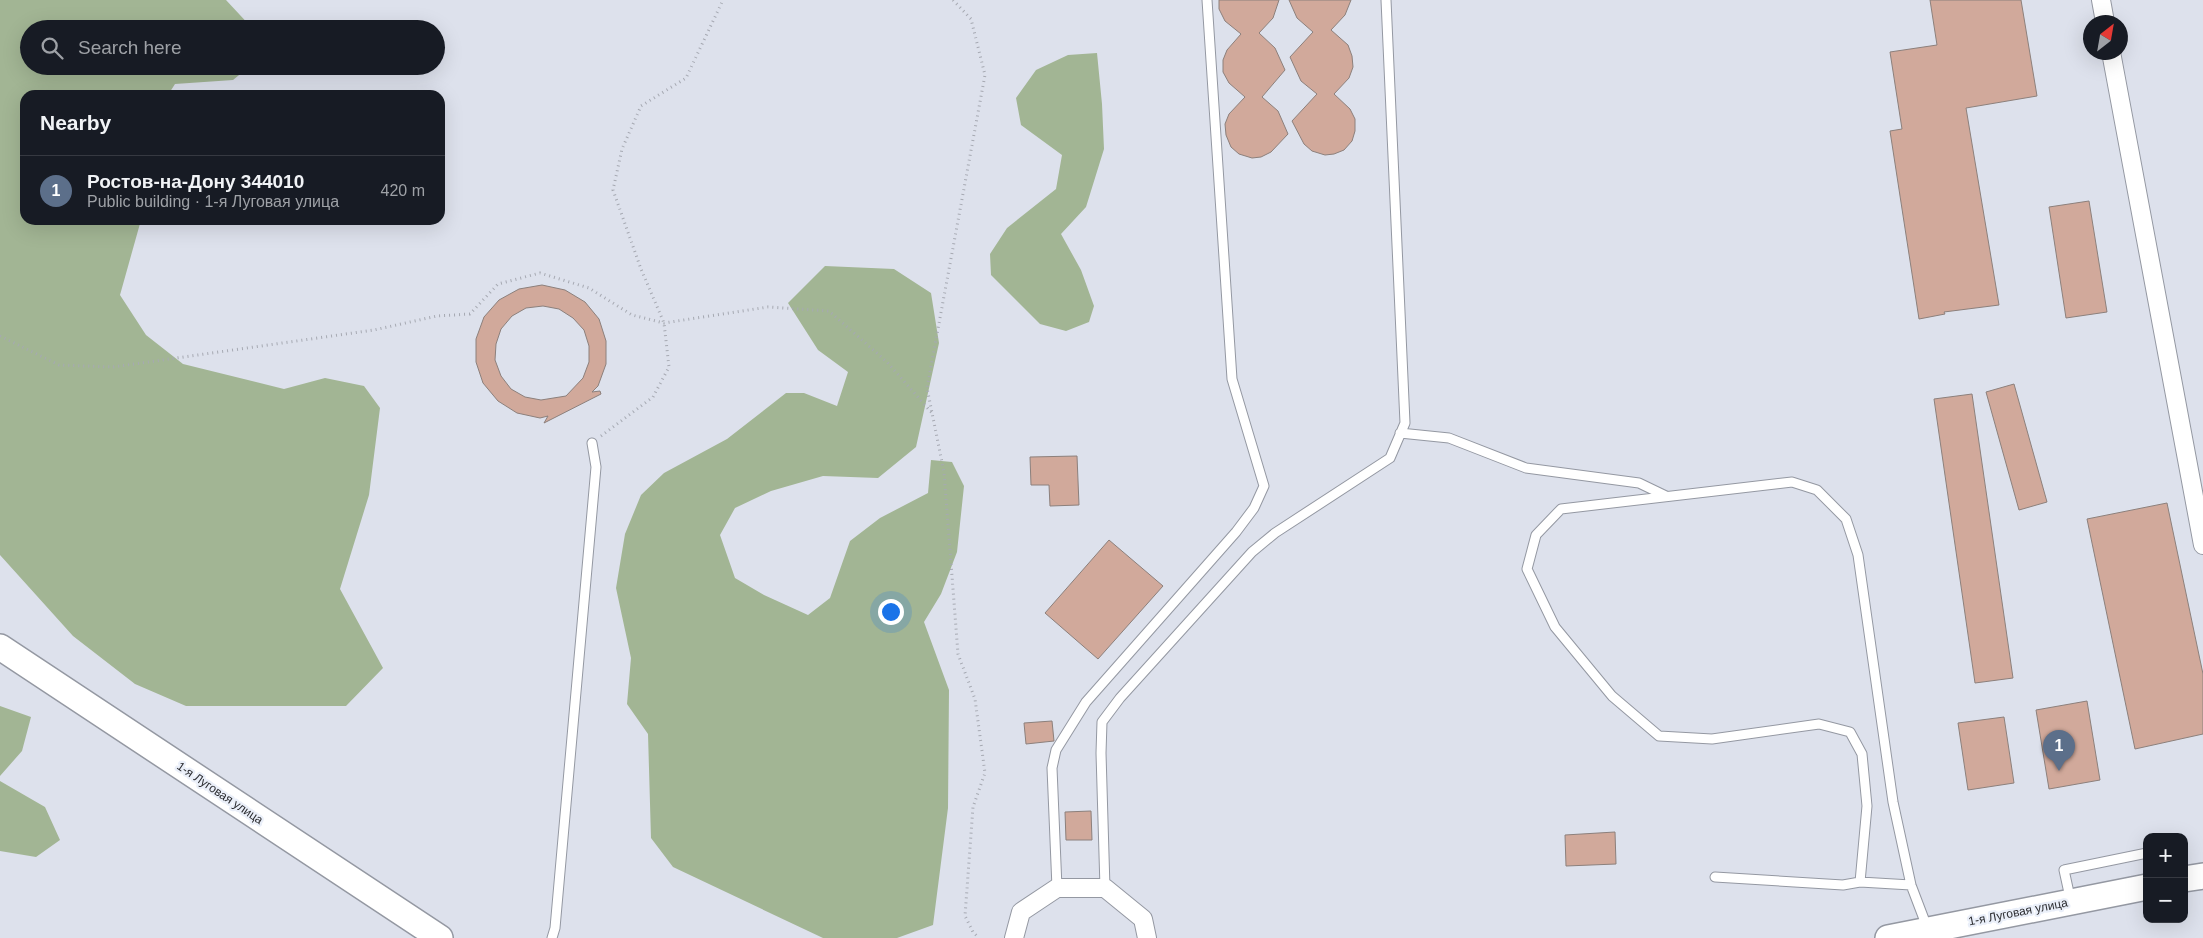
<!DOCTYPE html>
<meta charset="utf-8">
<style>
body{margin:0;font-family:Arial,sans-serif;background:#242831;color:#f1f3f6}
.controls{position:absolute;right:15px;bottom:15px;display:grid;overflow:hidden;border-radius:10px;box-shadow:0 5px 20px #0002}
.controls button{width:45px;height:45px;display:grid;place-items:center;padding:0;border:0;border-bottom:1px solid #363941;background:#171b24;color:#f1f3f6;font:25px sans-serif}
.compass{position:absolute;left:2083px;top:15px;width:45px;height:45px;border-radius:50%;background:#171b24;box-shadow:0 5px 20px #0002;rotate:31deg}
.you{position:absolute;left:890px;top:611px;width:18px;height:18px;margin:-12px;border:4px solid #fff;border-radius:50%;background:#1a73e8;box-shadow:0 0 0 8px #1a73e833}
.badge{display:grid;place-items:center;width:32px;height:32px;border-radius:50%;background:#8fb0ba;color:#fff;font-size:16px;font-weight:700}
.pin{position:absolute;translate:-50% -41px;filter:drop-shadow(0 1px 2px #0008)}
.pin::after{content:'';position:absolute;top:26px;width:18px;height:15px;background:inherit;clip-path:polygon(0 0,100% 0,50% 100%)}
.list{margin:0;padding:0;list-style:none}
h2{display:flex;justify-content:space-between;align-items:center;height:65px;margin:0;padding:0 20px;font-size:21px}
h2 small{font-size:16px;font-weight:400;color:#9ea1a6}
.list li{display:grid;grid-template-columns:32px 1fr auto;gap:15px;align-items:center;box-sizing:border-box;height:70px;padding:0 20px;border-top:1px solid #363941}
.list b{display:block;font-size:19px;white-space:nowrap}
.list p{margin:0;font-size:16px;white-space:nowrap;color:#9ea1a6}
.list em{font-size:16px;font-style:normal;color:#9ea1a6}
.icon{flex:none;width:28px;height:28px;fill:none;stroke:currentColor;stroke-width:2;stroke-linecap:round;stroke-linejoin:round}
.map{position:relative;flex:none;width:2203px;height:938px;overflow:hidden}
.search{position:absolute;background:#171b24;box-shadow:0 5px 20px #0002;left:20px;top:20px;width:425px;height:55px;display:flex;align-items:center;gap:12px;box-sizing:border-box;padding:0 18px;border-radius:28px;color:#9ea1a6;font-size:19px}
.panel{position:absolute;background:#171b24;box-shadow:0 5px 20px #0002;left:20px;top:90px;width:425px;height:135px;border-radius:15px}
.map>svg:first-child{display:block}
.forest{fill:#a2b594}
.building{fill:#d1a99b;stroke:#8c807c;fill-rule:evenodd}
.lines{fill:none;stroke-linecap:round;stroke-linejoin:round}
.lane-casing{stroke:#9498a2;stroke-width:11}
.street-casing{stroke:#9498a2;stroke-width:20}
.secondary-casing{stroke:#9498a2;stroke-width:28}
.path{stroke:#a6a9b2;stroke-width:3;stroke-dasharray:1 4;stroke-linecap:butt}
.lane{stroke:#fff;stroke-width:9}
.street{stroke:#fff;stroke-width:18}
.secondary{stroke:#fff;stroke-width:25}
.labels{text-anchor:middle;stroke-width:4.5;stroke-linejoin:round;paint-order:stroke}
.street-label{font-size:12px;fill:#2b2c30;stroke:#eaeff9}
</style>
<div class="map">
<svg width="2203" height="938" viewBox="0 0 2203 938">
<rect width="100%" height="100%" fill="#dde1ec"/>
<!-- forest -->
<path class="forest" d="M0,0h226l27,29h-224v37h221l-17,14 -58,4 -7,11h-143v125h116l-21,75 26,40 37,29 101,25 41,-11 39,8 16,22 -11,87 -29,94 43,79 -37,38h-160l-51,-22 -62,-48 -73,-81z
M1097,53l5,51 2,45 -18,58 -25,27 20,36 13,36 -5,16 -23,9 -26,-7 -49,-49 -1,-21 17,-26 49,-39 6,-34 -41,-30 -5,-27 20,-28 32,-15z
M825,266l69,3 37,24 8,50 -23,104 -38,31 -55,-2 -52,15 -36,17 -15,27 15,43 29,17 44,20 22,-17 20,-57 30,-23 48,-25 3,-33 21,2 12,24 -7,66 -16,42 -17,28 25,68 -1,118 -15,117 -36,13h-74l-150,-71 -22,-29 -3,-104 -21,-30 4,-46 -15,-70 9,-54 16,-39 23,-22 63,-34 59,-46h18l33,13 11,-34 -30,-22 -30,-47z
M0,706l31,11 -9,34 -22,25z
M0,781l45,26 15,33 -24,17 -36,-6z"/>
<!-- building -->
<path class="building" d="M1219,0h60l-6,18 -14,15 16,15 10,22 -23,27 16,14 10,23 -17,18 -10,5 -9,1 -13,-4 -8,-7 -5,-12 -1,-11 4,-10 16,-17 -16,-14 -6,-11v-12l4,-10 14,-16 -16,-13 -6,-12z
M1289,0h62l-6,15 -14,15 17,15 4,11 1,11 -4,11 -15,16 16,15 5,10v12l-3,10 -8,9 -10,4 -9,1 -13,-4 -8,-7 -12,-23 25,-27 -16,-13 -11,-24 23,-25 -16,-14z
M1930,0h91l16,96 -71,12 33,197 -55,7 1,2 -26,5 -29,-188 12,-2 -12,-77 47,-7z
M2089,201l18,111 -41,6 -17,-111z
M542,285l23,5 20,12 14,17 7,22v23l-8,22 -6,6 8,-1 1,3 -57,29 4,-7 -8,2 -23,-5 -19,-12 -15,-18 -7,-21v-23l8,-22 15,-17 20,-11zM543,306l16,3 14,9 11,12 5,16v16l-6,16 -17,18 -25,4 -16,-3 -14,-8 -10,-13 -6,-16 1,-16 5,-15 11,-13 14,-8z
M2014,384l33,118 -28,8 -33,-118z
M1972,394l41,284 -38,5 -41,-284z
M1077,456l2,49 -29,1 -1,-21h-18l-1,-28z
M2167,503l36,171v60l-68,15 -48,-230z
M1109,540l54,46 -65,73 -53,-46z
M2087,701l13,79 -51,9 -13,-79z
M2004,717l10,66 -46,7 -10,-67z
M1052,721l2,20 -28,3 -2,-21z
M1091,811l1,29h-26l-1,-28z
M1615,832l1,32 -50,2 -1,-31z"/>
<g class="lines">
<!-- lane casing -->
<g class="lane-casing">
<path id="lane" d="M1400,433l49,5 77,30 113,15 27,13
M1715,877l128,8 17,-3 51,3
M1860,882l7,-76 -5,-52 -12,-22 -31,-8 -107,15 -53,-3 -47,-40 -57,-69 -28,-58 9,-34 25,-26 231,-27 25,8 29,29 12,36 35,247 18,83 16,42
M1057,888l-5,-120 4,-18 30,-48 150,-170 18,-24 10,-22 -32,-107 -25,-379
M1105,888l-4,-135 1,-31 18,-24 132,-146 23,-19 115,-75 15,-35 -19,-423
M2071,902l-7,-32 83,-17
M552,938l3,-10 41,-461 -4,-24"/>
</g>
<!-- street casing -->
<g class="street-casing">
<path id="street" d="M2101,0l4,22
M2111,52l92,493
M1014,938l7,-26 36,-24h48l38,31 4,19"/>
</g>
<!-- secondary casing -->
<g class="secondary-casing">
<path id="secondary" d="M0,647l440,291
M2184,879l19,-3
M1888,938l259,-51"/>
</g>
<!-- path -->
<path class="path" d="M953,0l18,19 14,56 -58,313 17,84 14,182 17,45 10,74 -12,34 -8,109 8,16 6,6
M0,336l59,29 54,2 261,-37 63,-14 33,-2 28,-30 42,-11 49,15 43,27 32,8 104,-16 61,4 58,51 45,51
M601,436l52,-39 16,-30 -5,-44 -23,-54 -28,-79 9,-41 19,-43 45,-28 37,-78"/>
<!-- lane -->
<use href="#lane" class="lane"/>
<!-- street -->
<use href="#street" class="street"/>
<!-- secondary -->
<use href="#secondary" class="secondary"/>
</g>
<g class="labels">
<!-- street labels -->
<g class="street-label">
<text transform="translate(220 793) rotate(34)" y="4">1-я Луговая улица</text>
<text transform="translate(2018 912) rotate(-11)" y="4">1-я Луговая улица</text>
</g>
</g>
</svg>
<div class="controls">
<button>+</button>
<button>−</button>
</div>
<svg class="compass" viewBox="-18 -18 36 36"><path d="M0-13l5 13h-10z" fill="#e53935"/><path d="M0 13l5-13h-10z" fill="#9ea1a6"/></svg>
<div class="you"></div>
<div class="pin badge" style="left:2059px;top:771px;background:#5c6f8a">1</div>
<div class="search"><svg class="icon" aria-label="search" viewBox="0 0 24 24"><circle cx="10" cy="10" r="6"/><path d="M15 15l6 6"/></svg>Search here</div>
<section class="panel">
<h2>Nearby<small></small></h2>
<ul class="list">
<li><span class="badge" style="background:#5c6f8a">1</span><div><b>Ростов-на-Дону 344010</b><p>Public building · 1-я Луговая улица</p></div><em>420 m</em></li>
</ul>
</section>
</div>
